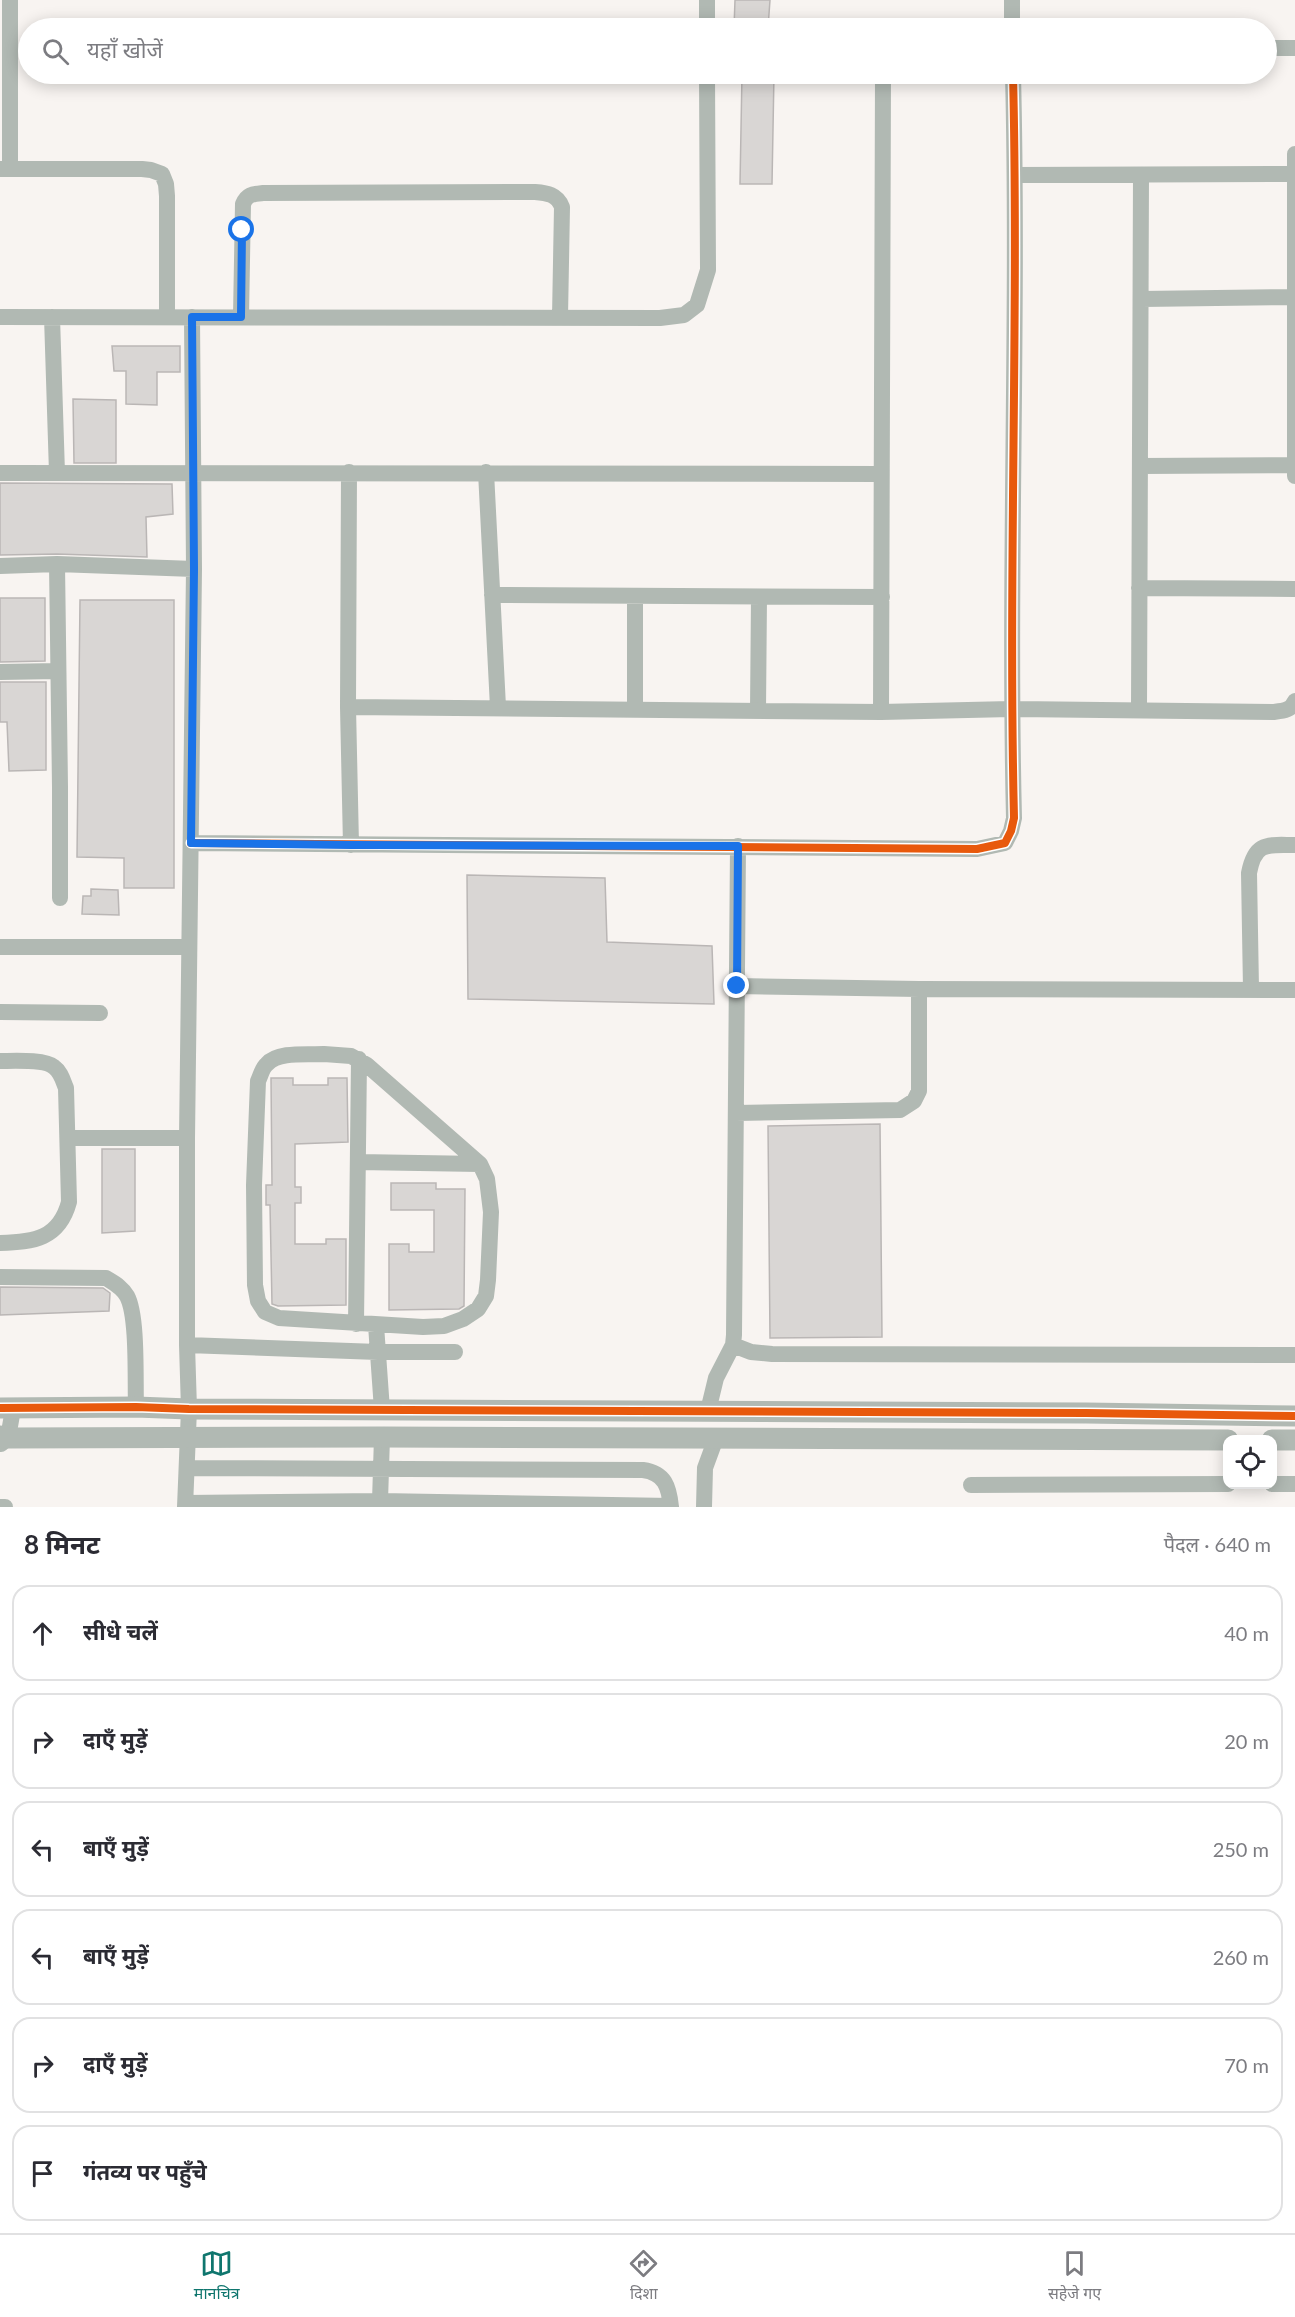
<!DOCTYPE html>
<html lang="hi">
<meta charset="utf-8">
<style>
body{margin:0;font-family:Lato,"Noto Sans Devanagari",sans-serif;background:#f2f2f3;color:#2b2b33}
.controls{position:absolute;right:18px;bottom:18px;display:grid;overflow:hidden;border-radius:12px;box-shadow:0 3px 15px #0003}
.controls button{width:54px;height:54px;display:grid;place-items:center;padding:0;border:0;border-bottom:2px solid #e1e1e2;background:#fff;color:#2b2b33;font:30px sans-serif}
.stop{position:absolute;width:18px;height:18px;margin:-14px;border:4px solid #1a73e8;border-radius:50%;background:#fff}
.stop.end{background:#1a73e8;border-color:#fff;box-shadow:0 2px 6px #0008}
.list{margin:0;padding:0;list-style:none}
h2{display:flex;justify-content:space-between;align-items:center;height:78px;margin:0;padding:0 24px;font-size:26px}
h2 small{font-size:20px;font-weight:400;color:#7c7c81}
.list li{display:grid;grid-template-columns:39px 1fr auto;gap:18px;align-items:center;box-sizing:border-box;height:96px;margin:0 12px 12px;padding:0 12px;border:2px solid #e1e1e2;border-radius:18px}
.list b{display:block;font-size:22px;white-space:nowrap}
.list em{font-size:20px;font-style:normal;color:#7c7c81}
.icon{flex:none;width:33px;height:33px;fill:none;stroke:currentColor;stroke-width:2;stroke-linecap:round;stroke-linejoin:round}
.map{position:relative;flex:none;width:1295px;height:1507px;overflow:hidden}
.search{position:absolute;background:#fff;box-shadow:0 3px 15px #0003;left:18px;right:18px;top:18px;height:66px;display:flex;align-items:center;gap:15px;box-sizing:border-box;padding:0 21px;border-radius:33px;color:#7c7c81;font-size:22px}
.sheet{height:726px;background:#fff}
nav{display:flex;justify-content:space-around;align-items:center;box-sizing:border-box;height:84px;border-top:2px solid #e1e1e2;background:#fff;font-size:16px;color:#7c7c81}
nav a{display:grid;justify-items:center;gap:3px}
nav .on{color:#0f766e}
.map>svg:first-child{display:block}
.building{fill:#d9d6d4;stroke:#bab6b5;stroke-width:1.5}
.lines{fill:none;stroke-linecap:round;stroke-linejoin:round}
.minor{stroke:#b1b9b3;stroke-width:16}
.tertiary{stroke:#b1b9b3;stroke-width:21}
.cycleway-casing{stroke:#fff;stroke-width:11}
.cycleway{stroke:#e8590c;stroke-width:8}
.route{stroke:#1a73e8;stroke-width:8}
</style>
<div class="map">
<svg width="1295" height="1507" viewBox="0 0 1295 1507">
<rect width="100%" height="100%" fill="#f8f4f1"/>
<!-- building -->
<path class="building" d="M735,0h35l-2,28h-34z
M742,74h32l-2,110h-32z
M112,346h68v26h-23v33l-31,-1v-33h-12z
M73,399l43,1v63h-42z
M0,483l172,1 1,30 -27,3 1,40 -90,-3 -57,1z
M0,598h45v63l-45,1z
M80,600h94v288h-50v-30l-47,-1z
M0,682h46v88l-37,1 -2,-49h-7z
M467,875l138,3 2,64 105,4 2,58 -246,-5z
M91,889l27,1 1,25 -37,-1 1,-18h8z
M271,1078h22v7h35v-7h19l1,64 -53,2v43h6v16h-6v41h31v-5h20v66l-68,1 -6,-2 -2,-99h-4v-20h6z
M880,1124l2,213 -112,1 -2,-212z
M102,1149h33v82l-33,2z
M391,1183h45v6h29l-1,117 -5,3 -70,1v-66h20v8h25v-42h-43z
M0,1287l103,1 7,5 -1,18 -109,4z"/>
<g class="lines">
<!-- minor -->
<path class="minor" d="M10,0v169
M707,0v28
M1012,0v28
M1266,48h29
M1295,154v322
M0,169h142l9,1 11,4 4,10 1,12v121
M1015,175l280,-1
M1142,299l152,-2
M0,317l660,1 24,-3 13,-10 11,-35 -1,-196
M52,317l5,156
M241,317l2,-113c4,-10 10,-10 20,-11l272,-1c12,1 22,2 27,15l-2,110
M1141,466l154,-1
M349,472l-1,235 3,138
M486,472l12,235
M0,473l881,1
M57,564l3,223v111
M0,566l57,-2 137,5
M1139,588l156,1
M492,595l390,2
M635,596v114
M0,672l58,-1
M348,707l533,5 130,-3 262,3c9,-1 18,-1 22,-11
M758,710l1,-113
M1139,710l2,-534
M881,712l2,-638
M191,843l786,6 28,-6 6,-12 3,-13c-6,-248 5,-497 -1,-744
M0,947h188
M737,986l182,3 376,1
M1251,989l-2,-116c6,-32 19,-28 46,-28
M0,1012l100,1
M324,1054l27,2 16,9 113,99 7,15 4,33 -3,68 -2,16 -8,13 -15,10 -19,7 -21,1 -144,-9 -14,-6 -7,-11 -3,-16 -1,-100 4,-104c3,-6 4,-13 9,-17 11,-13 41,-9 57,-10z
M0,1061c13,0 45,-2 54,6 7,5 9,14 12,21l3,114c-10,37 -35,40 -69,41
M736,1113l164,-3 14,-9 5,-10v-102
M68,1138h119
M358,1162l122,2
M0,1277l106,1c8,5 16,9 21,18 11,20 8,85 9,111
M356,1324l3,-265
M376,1325l6,85
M187,1345l191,7h77
M733,1345l18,7 21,2 523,1
M708,1411l8,-33 17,-33 1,-10 4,-489
M1,1444l7,-6 5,-29
M187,1468l456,2c22,3 26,17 28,37
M1272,1484h23
M971,1485l257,-1
M380,1501l2,-64
M186,1503l194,-2 291,5
M0,1507h5
M185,1507l4,-98 -2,-64v-207l7,-569 -2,-252
M704,1507l1,-39 11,-30"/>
<!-- tertiary -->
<path class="tertiary" d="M0,1408l136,-1 53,2 897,4 209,3
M0,1436l8,2 374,-1 846,3
M1272,1440h23"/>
<!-- cycleway casing -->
<g class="cycleway-casing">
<path id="cycleway" d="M191,843l786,6 28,-6 6,-12 3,-13c-6,-248 5,-497 -1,-744
M0,1408l136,-1 53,2 897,4 209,3"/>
</g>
<!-- cycleway -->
<use href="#cycleway" class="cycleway"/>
</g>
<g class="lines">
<!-- route -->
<path class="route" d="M242,230l-1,87h-49l2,252 -3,274 160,2 387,1 -1,140"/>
</g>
</svg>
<div class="controls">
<button><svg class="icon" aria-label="locate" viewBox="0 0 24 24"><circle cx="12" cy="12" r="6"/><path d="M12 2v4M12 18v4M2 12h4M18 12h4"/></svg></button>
</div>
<div class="stop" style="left:242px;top:230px"></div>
<div class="stop end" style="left:737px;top:986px"></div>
<div class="search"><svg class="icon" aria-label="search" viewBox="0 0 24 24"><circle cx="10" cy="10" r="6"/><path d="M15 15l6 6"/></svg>यहाँ खोजें</div>
</div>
<section class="sheet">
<h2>8 मिनट<small>पैदल · 640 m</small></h2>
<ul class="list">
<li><svg class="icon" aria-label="ahead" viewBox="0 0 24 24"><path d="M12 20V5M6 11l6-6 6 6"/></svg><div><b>सीधे चलें</b></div><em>40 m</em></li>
<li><svg class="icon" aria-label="right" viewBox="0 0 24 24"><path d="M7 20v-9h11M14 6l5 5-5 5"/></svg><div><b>दाएँ मुड़ें</b></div><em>20 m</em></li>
<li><svg class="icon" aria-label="left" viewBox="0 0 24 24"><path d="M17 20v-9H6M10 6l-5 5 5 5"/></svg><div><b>बाएँ मुड़ें</b></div><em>250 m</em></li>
<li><svg class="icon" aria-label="left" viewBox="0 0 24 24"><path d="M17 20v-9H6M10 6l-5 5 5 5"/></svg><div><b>बाएँ मुड़ें</b></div><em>260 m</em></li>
<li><svg class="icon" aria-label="right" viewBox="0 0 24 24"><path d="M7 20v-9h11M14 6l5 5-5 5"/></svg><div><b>दाएँ मुड़ें</b></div><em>70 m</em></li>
<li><svg class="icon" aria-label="arrive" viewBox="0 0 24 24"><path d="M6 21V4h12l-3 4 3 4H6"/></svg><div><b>गंतव्य पर पहुँचे</b></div></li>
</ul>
</section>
<nav>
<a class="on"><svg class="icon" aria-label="map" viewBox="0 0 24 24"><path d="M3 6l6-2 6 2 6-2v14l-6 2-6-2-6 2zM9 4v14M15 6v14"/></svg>मानचित्र</a>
<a><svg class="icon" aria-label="directions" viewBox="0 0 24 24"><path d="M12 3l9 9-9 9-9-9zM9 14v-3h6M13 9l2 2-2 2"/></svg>दिशा</a>
<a><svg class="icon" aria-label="saved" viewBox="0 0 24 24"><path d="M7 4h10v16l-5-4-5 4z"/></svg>सहेजे गए</a>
</nav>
